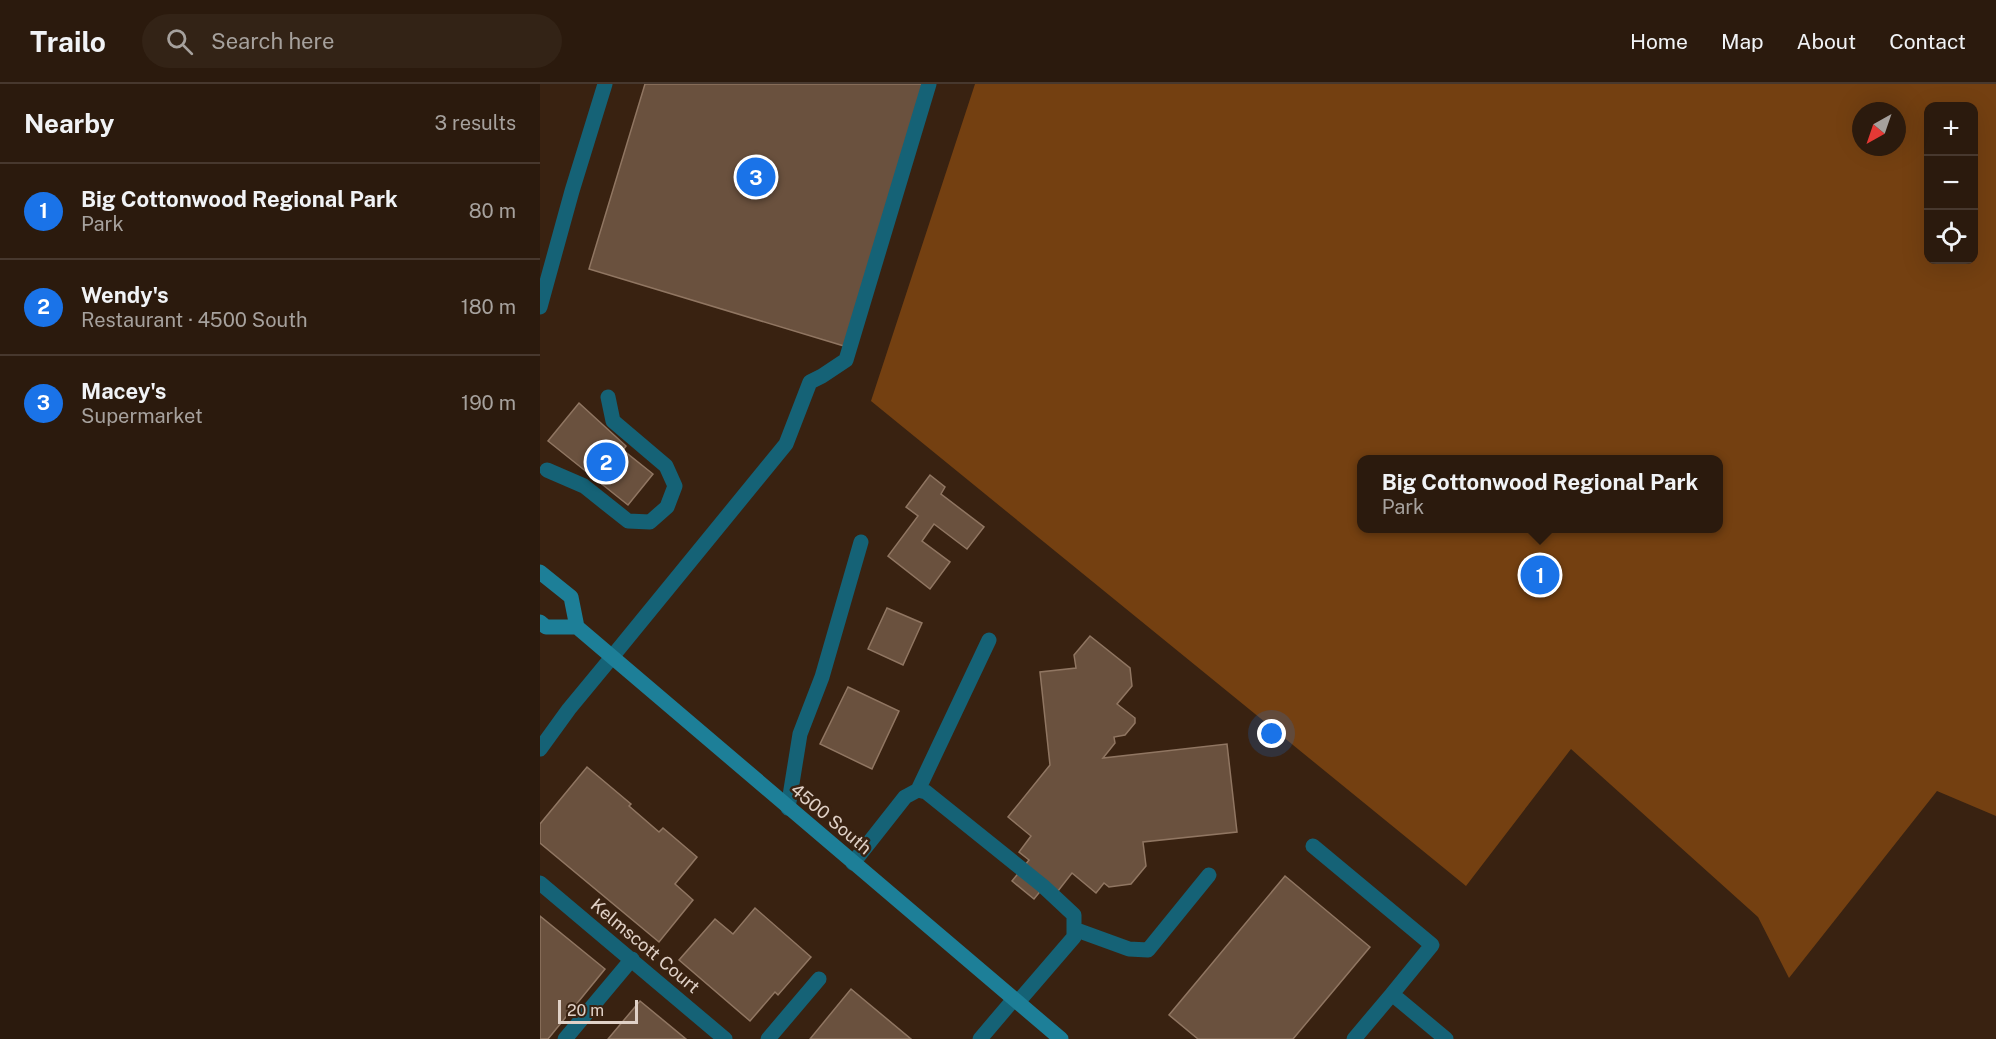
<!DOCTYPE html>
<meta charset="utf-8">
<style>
body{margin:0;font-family:"Public Sans",sans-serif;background:#332316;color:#f1f3f6}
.controls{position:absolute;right:18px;top:18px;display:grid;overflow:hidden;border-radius:12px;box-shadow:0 6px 24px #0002}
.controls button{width:54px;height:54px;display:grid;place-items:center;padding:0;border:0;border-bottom:2px solid #47382e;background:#2b1a0d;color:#f1f3f6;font:30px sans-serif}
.compass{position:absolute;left:1312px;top:18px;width:54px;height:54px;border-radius:50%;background:#2b1a0d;box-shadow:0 6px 24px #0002;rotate:220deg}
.scale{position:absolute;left:18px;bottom:15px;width:80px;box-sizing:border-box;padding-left:6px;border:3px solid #e0d1c7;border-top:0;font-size:16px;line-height:21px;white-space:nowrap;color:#e0d1c7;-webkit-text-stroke:4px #392211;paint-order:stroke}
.you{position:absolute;left:732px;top:650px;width:21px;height:21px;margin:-15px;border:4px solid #fff;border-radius:50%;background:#1a73e8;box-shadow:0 0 0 9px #1a73e833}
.badge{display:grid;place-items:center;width:39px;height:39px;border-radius:50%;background:#1a73e8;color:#fff;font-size:20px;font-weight:700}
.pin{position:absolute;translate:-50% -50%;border:3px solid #fff;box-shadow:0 2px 6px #0006}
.popup{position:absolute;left:817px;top:371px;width:366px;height:78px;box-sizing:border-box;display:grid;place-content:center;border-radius:12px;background:#2b1a0d;filter:drop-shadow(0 2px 4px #0005);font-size:20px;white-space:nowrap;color:#a6a19d}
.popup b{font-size:22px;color:#f1f3f6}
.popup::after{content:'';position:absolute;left:50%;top:100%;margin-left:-12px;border:12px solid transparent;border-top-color:#2b1a0d}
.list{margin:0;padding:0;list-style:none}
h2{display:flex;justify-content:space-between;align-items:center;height:78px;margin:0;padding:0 24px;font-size:26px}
h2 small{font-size:20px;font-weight:400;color:#a6a19d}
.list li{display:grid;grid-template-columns:39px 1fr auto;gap:18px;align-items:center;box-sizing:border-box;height:96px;padding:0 24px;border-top:2px solid #47382e}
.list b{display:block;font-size:22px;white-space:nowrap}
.list p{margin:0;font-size:20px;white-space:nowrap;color:#a6a19d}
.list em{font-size:20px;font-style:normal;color:#a6a19d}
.icon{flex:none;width:33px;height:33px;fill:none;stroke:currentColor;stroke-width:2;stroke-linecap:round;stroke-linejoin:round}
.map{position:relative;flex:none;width:1456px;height:955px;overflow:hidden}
header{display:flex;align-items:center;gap:36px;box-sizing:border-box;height:84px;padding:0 30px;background:#2b1a0d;border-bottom:2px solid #47382e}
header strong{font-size:28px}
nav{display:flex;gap:33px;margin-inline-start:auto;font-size:21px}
.search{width:420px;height:54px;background:#332316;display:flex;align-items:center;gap:15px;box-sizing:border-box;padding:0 21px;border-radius:33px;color:#a6a19d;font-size:22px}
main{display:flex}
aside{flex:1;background:#2b1a0d}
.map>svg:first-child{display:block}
.green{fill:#744011;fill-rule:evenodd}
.building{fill:#6a513e;stroke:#907662;stroke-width:1.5}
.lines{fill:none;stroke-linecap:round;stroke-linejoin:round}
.service{stroke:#156276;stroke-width:15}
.minor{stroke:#156276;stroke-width:15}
.secondary{stroke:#1d7f98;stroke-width:15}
.labels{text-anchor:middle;stroke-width:5;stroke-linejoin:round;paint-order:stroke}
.street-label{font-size:18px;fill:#e0d1c7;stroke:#392211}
</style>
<header>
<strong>Trailo</strong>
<div class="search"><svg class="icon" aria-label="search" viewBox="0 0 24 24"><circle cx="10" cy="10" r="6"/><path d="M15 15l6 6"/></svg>Search here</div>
<nav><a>Home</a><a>Map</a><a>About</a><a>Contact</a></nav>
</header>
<main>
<aside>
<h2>Nearby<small>3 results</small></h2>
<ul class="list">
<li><span class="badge">1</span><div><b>Big Cottonwood Regional Park</b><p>Park</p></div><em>80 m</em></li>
<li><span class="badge">2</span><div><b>Wendy's</b><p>Restaurant · 4500 South</p></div><em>180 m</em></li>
<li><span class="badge">3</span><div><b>Macey's</b><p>Supermarket</p></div><em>190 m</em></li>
</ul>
</aside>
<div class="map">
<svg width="1456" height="955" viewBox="0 0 1456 955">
<rect width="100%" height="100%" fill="#392211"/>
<!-- green -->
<path class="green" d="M435,0h1021v732l-59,-25 -148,187 -31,-61 -187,-168 -105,137 -595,-485zM1388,22h46v154h-46zM1321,27h36v36h-36zM822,376h356v68h-356z"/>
<!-- building -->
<path class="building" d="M105,0h278l-79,262 -255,-77z
M39,319l47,43 -3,4 30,24 -25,31 -80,-64z
M390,391l15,12 -4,7 43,33 -17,22 -33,-25 -12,17 28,21 -20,27 -42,-33 30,-40 -12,-9z
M347,524l35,15 -19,42 -35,-16z
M550,552l40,32 2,18 -15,18 18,14v5l-10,12 -11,2 1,6 -12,15 124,-14 10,88 -94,10 3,24 -15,18 -22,3 -5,-4 -8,10 -24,-20 -14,18 -11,-8 -13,16 -22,-18 17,-21 -10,-8 12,-16 -23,-19 42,-52 -10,-93 36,-4 -2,-13z
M308,603l51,24 -27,58 -52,-25z
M47,683l44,37 -2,2 30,26 4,-4 34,29 -22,27 18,16 -34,42 -119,-99v-19z
M745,792l85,71 -77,92h-95l-29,-24z
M215,824l56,49 -33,38 -3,-3 -25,29 -71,-61 36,-41 18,15z
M0,832l65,53 -57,70h-8z
M311,905l60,50h-101z
M100,917l46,38h-78z"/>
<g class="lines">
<!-- service -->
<path class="service" d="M0,223l32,-116 33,-107
M7,386l37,16 44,35 22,1 17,-15 8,-21 -9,-20 -53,-45 -5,-24
M72,573l174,-213 24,-62 12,-6 24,-16 83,-276
M378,706l71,-150
M248,724l12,-74 22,-57 39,-135
M773,762l119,99 -40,49
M313,779l52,-66 13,-7 8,2 117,94 31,29v22l-56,65
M534,845l55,20 19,1 61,-75
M814,955l38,-45 54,45"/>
<!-- minor -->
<path class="minor" d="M0,665l29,-40 43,-52
M0,799l185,156
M25,955l67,-80
M228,955l51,-60
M440,955l34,-40"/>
<!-- secondary -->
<path class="secondary" d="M0,488l31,25 6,30 484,412
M0,538l6,5h31"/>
</g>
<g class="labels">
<!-- street labels -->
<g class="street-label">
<text transform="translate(291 735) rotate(40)" y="6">4500 South</text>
<text transform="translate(105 862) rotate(40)" y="6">Kelmscott Court</text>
</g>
</g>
</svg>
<div class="controls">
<button>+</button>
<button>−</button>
<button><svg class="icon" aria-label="locate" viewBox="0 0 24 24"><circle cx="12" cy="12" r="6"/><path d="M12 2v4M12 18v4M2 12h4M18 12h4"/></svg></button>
</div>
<svg class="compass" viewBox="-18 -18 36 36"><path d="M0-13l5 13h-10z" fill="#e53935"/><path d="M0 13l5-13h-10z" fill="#a6a19d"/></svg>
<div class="scale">20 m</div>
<div class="you"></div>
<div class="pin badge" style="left:1000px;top:491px">1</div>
<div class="popup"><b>Big Cottonwood Regional Park</b>Park</div>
<div class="pin badge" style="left:66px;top:378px">2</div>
<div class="pin badge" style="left:216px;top:93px">3</div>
</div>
</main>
